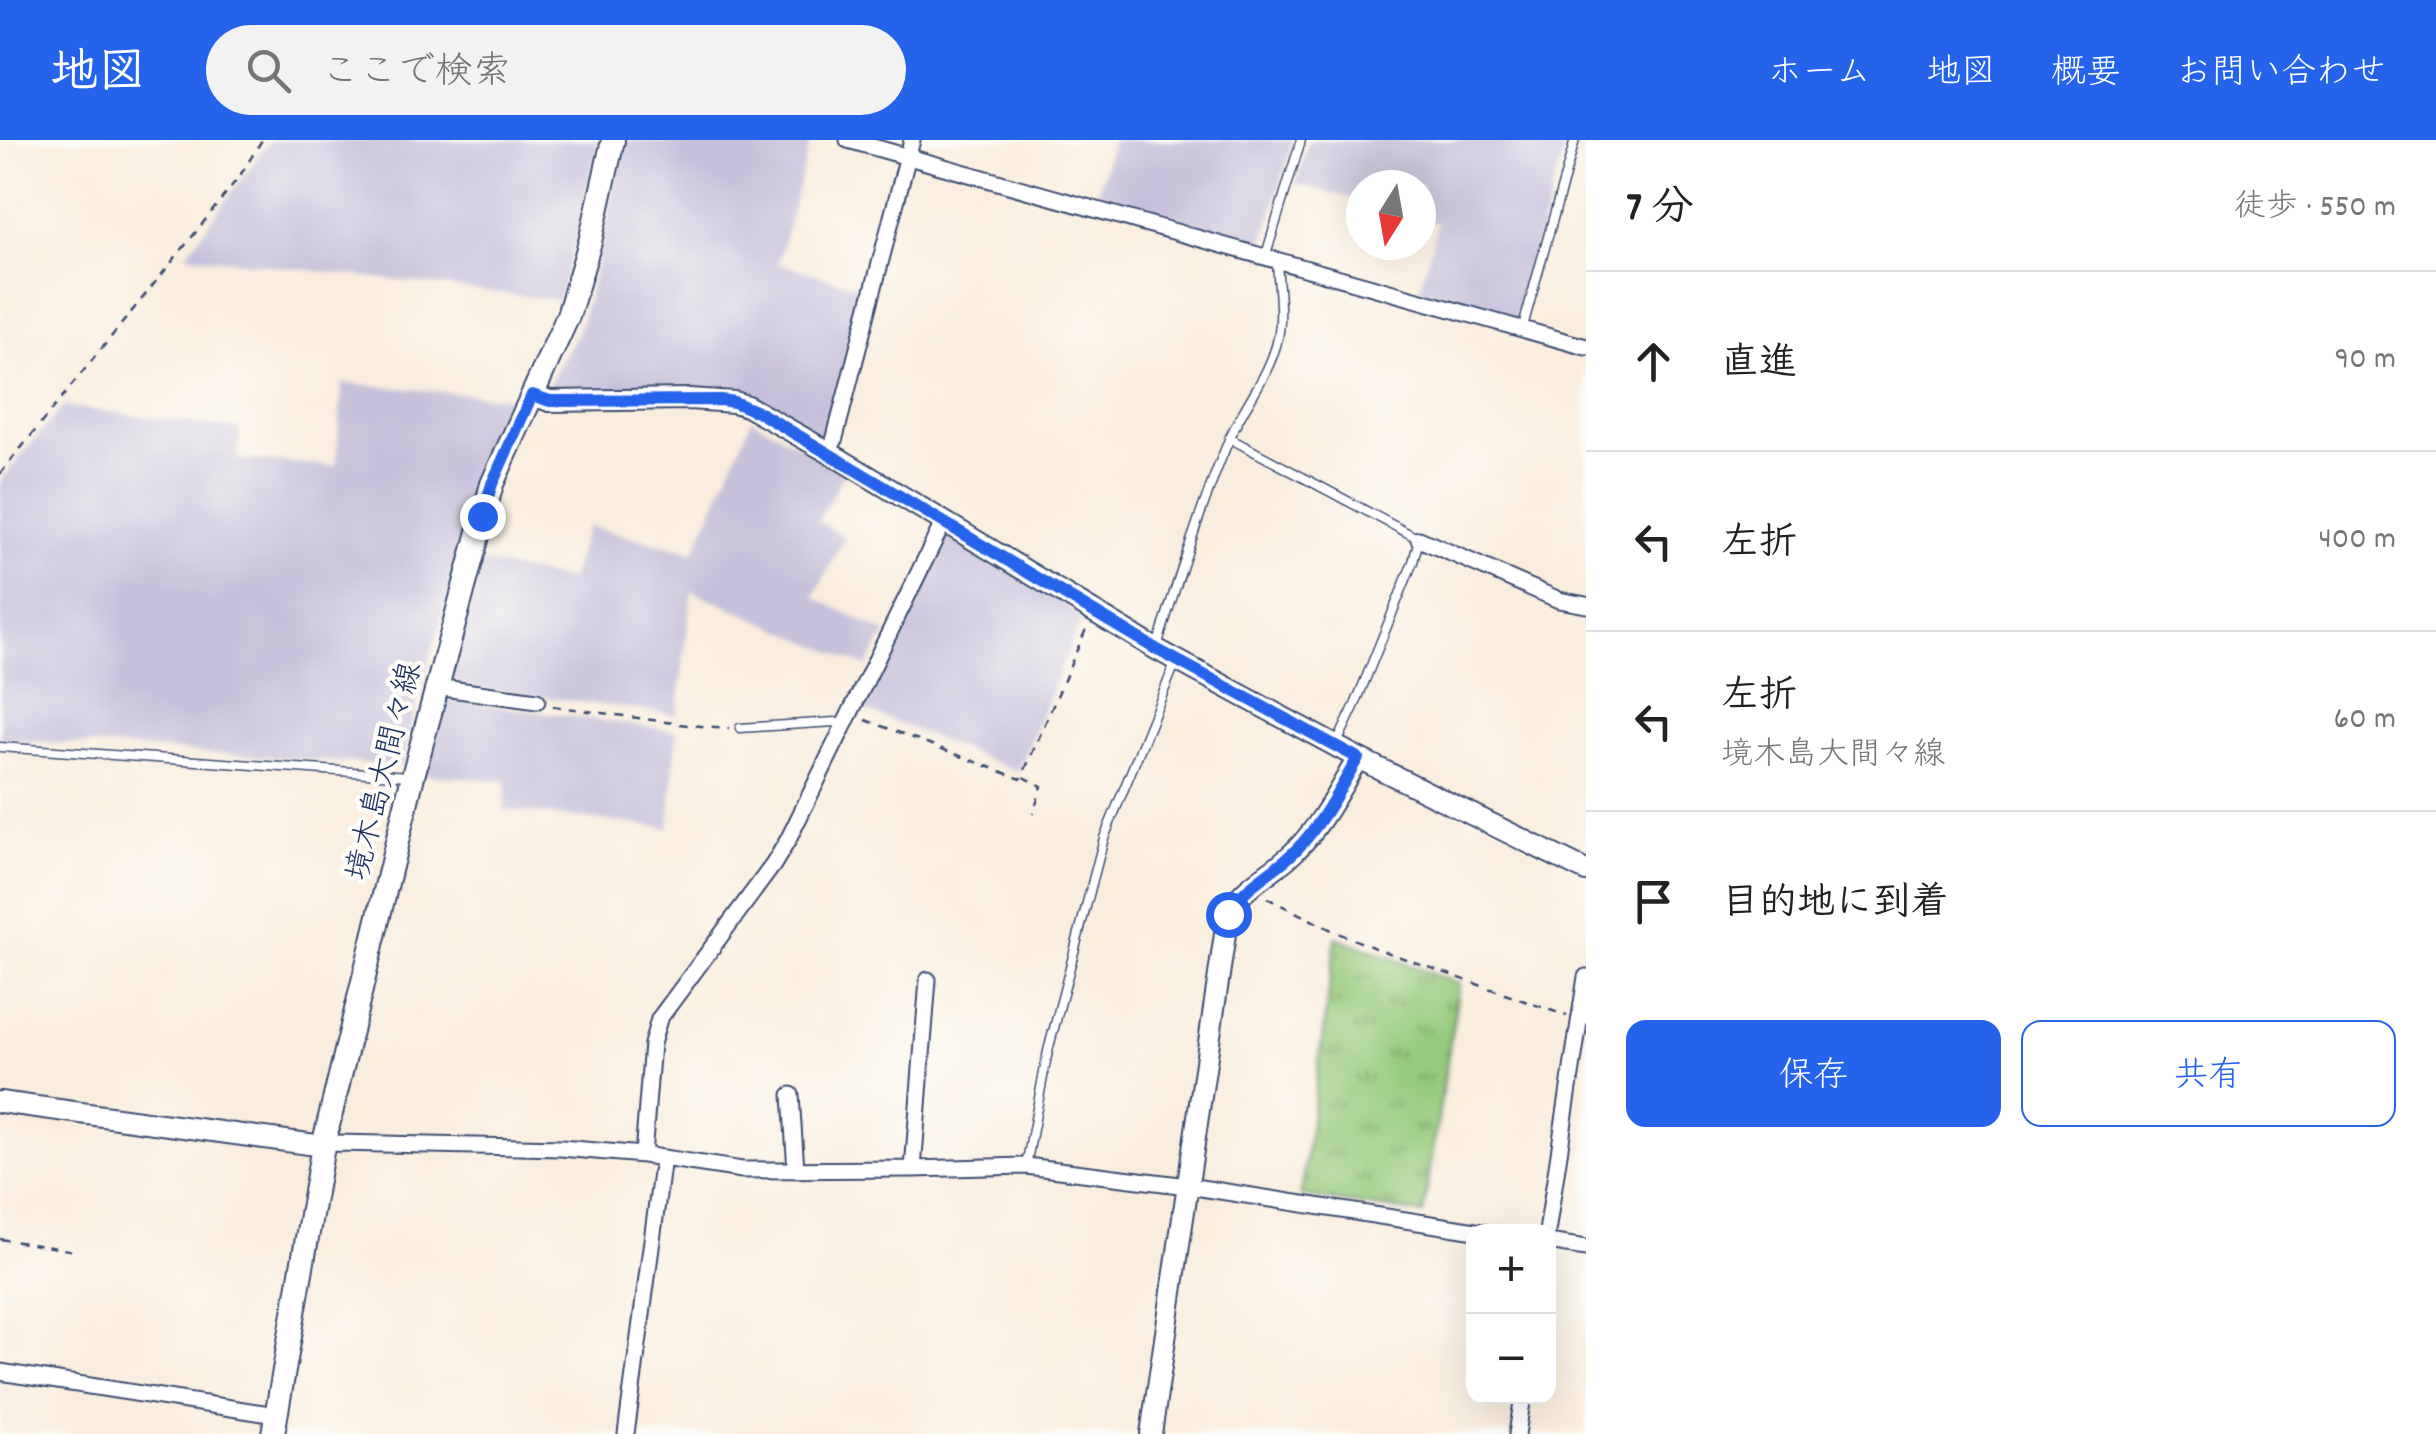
<!DOCTYPE html>
<html lang="ja">
<meta charset="utf-8">
<style>
body{margin:0;font-family:Dekko,"Klee One",sans-serif;background:#f2f2f2;color:#222}
.controls{position:absolute;right:30px;bottom:30px;display:grid;overflow:hidden;border-radius:20px;box-shadow:0 10px 40px #0002}
.controls button{width:90px;height:90px;display:grid;place-items:center;padding:0;border:0;border-bottom:2px solid #e0e0e0;background:#fff;color:#222;font:50px sans-serif}
.compass{position:absolute;left:1346px;top:30px;width:90px;height:90px;border-radius:50%;background:#fff;box-shadow:0 10px 40px #0002;rotate:191deg}
.stop{position:absolute;width:30px;height:30px;margin:-22px;border:8px solid #2563eb;border-radius:50%;background:#fff}
.stop.end{background:#2563eb;border-color:#fff;box-shadow:0 2px 10px #0008}
.list{margin:0;padding:0;list-style:none}
h2{display:flex;justify-content:space-between;align-items:center;height:130px;margin:0;padding:0 40px;font-size:42px}
h2 small{font-size:32px;font-weight:400;color:#767676}
.list li{display:grid;grid-template-columns:65px 1fr auto;gap:30px;align-items:center;box-sizing:border-box;height:180px;padding:0 40px;border-top:2px solid #e0e0e0}
.list b{display:block;font-size:38px;white-space:nowrap}
.list p{margin:0;font-size:32px;white-space:nowrap;color:#767676}
.list em{font-size:32px;font-style:normal;color:#767676}
.actions{display:flex;gap:20px;padding:30px 40px}
.actions a{flex:1;padding:22px 0;border:2px solid #2563eb;border-radius:20px;text-align:center;font-size:35px;color:#2563eb}
.actions .main{background:#2563eb;color:#fff}
.icon{flex:none;width:55px;height:55px;fill:none;stroke:currentColor;stroke-width:2;stroke-linecap:round;stroke-linejoin:round}
.map{position:relative;flex:none;width:1586px;height:1294px;overflow:hidden}
header{display:flex;align-items:center;gap:60px;box-sizing:border-box;height:140px;padding:0 50px;background:#2563eb;color:#fff}
header strong{font-size:48px}
nav{display:flex;gap:55px;margin-inline-start:auto;font-size:35px}
.search{width:700px;height:90px;background:#f2f2f2;display:flex;align-items:center;gap:25px;box-sizing:border-box;padding:0 35px;border-radius:55px;color:#767676;font-size:38px}
main{display:flex}
aside{flex:1;background:#fff}
.map>svg:first-child{display:block}
.industrial{fill:#c6c0da}
.park{fill:url(#park-tufts);stroke:#587c6c;stroke-width:2.5}
.lines{fill:none;stroke-linecap:round;stroke-linejoin:round}
.service-casing{stroke:#3c4c71;stroke-width:11}
.minor-casing{stroke:#3c4c71;stroke-width:19}
.tertiary-casing{stroke:#3c4c71;stroke-width:24}
.secondary-casing{stroke:#3c4c71;stroke-width:26}
.path{stroke:#3c4c71;stroke-width:2.5;stroke-dasharray:8 8;stroke-linecap:butt}
.service{stroke:#fff;stroke-width:8}
.minor{stroke:#fff;stroke-width:15}
.tertiary{stroke:#fff;stroke-width:20}
.secondary{stroke:#fff;stroke-width:22}
.route{stroke:#2563eb;stroke-width:12}
.labels{text-anchor:middle;stroke-width:9;stroke-linejoin:round;paint-order:stroke}
.street-label{font-size:32px;fill:#1b2f5e;stroke:#fdfcf7}
</style>
<header>
<strong>地図</strong>
<div class="search"><svg class="icon" aria-label="search" viewBox="0 0 24 24"><circle cx="10" cy="10" r="6"/><path d="M15 15l6 6"/></svg>ここで検索</div>
<nav><a>ホーム</a><a>地図</a><a>概要</a><a>お問い合わせ</a></nav>
</header>
<main>
<div class="map">
<svg width="1586" height="1294" viewBox="0 0 1586 1294">
<defs>
<pattern id="park-tufts" width="24" height="20" patternUnits="userSpaceOnUse" patternTransform="scale(2.5)"><rect width="24" height="20" fill="#96ca7b"/><path d="M3 7l-1-3M5 7V3M7 7l1-3M15 17l-1-3M17 17v-4M19 17l1-3" fill="none" stroke="#7aa468"/></pattern>
</defs>
<rect width="100%" height="100%" fill="#fdfcf7"/>
<filter id="ink" filterUnits="userSpaceOnUse"><feTurbulence type="fractalNoise" baseFrequency=".01" numOctaves="2"/><feDisplacementMap in="SourceGraphic" scale="20" xChannelSelector="R" yChannelSelector="G"/><feConvolveMatrix kernelMatrix="1 2 1 2 8 2 1 2 1" color-interpolation-filters="sRGB"/></filter>
<filter id="wash" filterUnits="userSpaceOnUse"><feTurbulence type="fractalNoise" baseFrequency=".0048" numOctaves="4" result="noise"/><feDisplacementMap in="SourceGraphic" scale="40" xChannelSelector="R" yChannelSelector="G"/><feGaussianBlur stdDeviation="2.25" result="paint"/><feColorMatrix in="noise" values="0 0 0 0 0 0 0 0 0 0 0 0 0 0 0 0 0 1.4 0 .05"/><feComposite in="paint" operator="in"/></filter>
<g filter="url(#wash)">
<rect width="100%" height="100%" fill="#f9eddd"/>
<!-- industrial -->
<path class="industrial" d="M270,0h329l-22,96 -19,64 -372,-45z
M623,0l44,2 1,-2h143l-33,123 88,26 -43,150 -78,-43 -36,-6 -158,3 -4,-6 31,-56 24,-86z
M1113,0h180l-29,100 -21,7 -148,-47z
M1309,0h258l-52,180 -97,-25 19,-72 -16,-5v-33h-60v16l-65,-17z
M342,243l172,15 -45,128 -55,187 -12,53 -402,-27v-258l63,-75 177,23 -3,30 99,7z
M752,279l93,53 -27,49 27,16 -31,60 72,36 -19,34 -175,-76 -15,124 -230,-31 33,-122 90,18 17,-54 107,26z
M947,391l136,84 -65,157 -158,-64z
M444,559l233,32 -8,97 -164,-18 1,-29 -82,-6z"/>
<!-- park -->
<path class="park" d="M1336,797l123,47 -36,230 -122,-18z"/>
</g>
<g filter="url(#ink)">
<g class="lines">
<!-- service casing -->
<g class="service-casing">
<path id="service" d="M1265,118l36,-118
M1522,190l53,-190
M1229,298l190,101 -6,23 -58,143 -18,38
M1157,507c21,-69 43,-138 71,-205 14,-35 42,-66 50,-104 5,-25 0,-52 -1,-77
M740,588l95,-6 10,4
M0,607l409,29
M1026,1026l22,-115 56,-213 71,-174"/>
</g>
<!-- minor casing -->
<g class="minor-casing">
<path id="minor" d="M848,0l738,207
M828,312l6,-11 78,-301
M1419,399l140,61 27,5
M436,547l101,14
M791,955l5,75
M323,1006l13,-3 225,5 82,7 99,15 171,-1 113,-3 162,20 294,46
M643,1015l9,-111 7,-25 114,-154 15,-25 156,-319
M913,1029l15,-189
M1547,1092l39,-255
M1548,1102l38,6
M0,1232l276,43
M626,1294l37,-276
M1517,1294l6,-38"/>
</g>
<!-- tertiary casing -->
<g class="tertiary-casing">
<path id="tertiary" d="M532,255l18,6 139,-2 45,3 13,4 81,46 328,197 202,109 228,113
M0,962l323,44
M1151,1294l77,-520c14,-29 46,-41 68,-64 26,-26 43,-60 62,-92"/>
</g>
<!-- secondary casing -->
<g class="secondary-casing">
<path id="secondary" d="M273,1294l50,-288 90,-370 79,-292 76,-168 22,-74 23,-102"/>
</g>
<!-- path -->
<path class="path" d="M0,334l192,-237 49,-63 21,-34
M553,566l134,19 42,3
M866,580l155,59 66,-152
M1024,637l18,9 -9,28
M1267,758l71,35 37,15 192,68
M0,1099l75,12"/>
<!-- service -->
<use href="#service" class="service"/>
<!-- minor -->
<use href="#minor" class="minor"/>
<!-- tertiary -->
<use href="#tertiary" class="tertiary"/>
<!-- secondary -->
<use href="#secondary" class="secondary"/>
</g>
</g>
<g class="lines" filter="url(#ink)">
<!-- route -->
<path class="route" d="M482,376l10,-32 40,-89 18,6 170,-1 14,2 28,12 394,235 202,109c-19,32 -36,66 -62,92 -22,23 -53,35 -68,64"/>
</g>
<g class="labels">
<!-- street labels -->
<g class="street-label">
<text transform="translate(382 631) rotate(-76)" y="11">境木島大間々線</text>
</g>
</g>
</svg>
<div class="controls">
<button>+</button>
<button>−</button>
</div>
<svg class="compass" viewBox="-18 -18 36 36"><path d="M0-13l5 13h-10z" fill="#e53935"/><path d="M0 13l5-13h-10z" fill="#767676"/></svg>
<div class="stop" style="left:1228px;top:774px"></div>
<div class="stop end" style="left:482px;top:376px"></div>
</div>
<aside>
<h2>7 分<small>徒歩 · 550 m</small></h2>
<ul class="list">
<li><svg class="icon" aria-label="ahead" viewBox="0 0 24 24"><path d="M12 20V5M6 11l6-6 6 6"/></svg><div><b>直進</b></div><em>90 m</em></li>
<li><svg class="icon" aria-label="left" viewBox="0 0 24 24"><path d="M17 20v-9H6M10 6l-5 5 5 5"/></svg><div><b>左折</b></div><em>400 m</em></li>
<li><svg class="icon" aria-label="left" viewBox="0 0 24 24"><path d="M17 20v-9H6M10 6l-5 5 5 5"/></svg><div><b>左折</b><p>境木島大間々線</p></div><em>60 m</em></li>
<li><svg class="icon" aria-label="arrive" viewBox="0 0 24 24"><path d="M6 21V4h12l-3 4 3 4H6"/></svg><div><b>目的地に到着</b></div></li>
</ul>
<div class="actions"><a class="main">保存</a><a>共有</a></div>
</aside>
</main>
